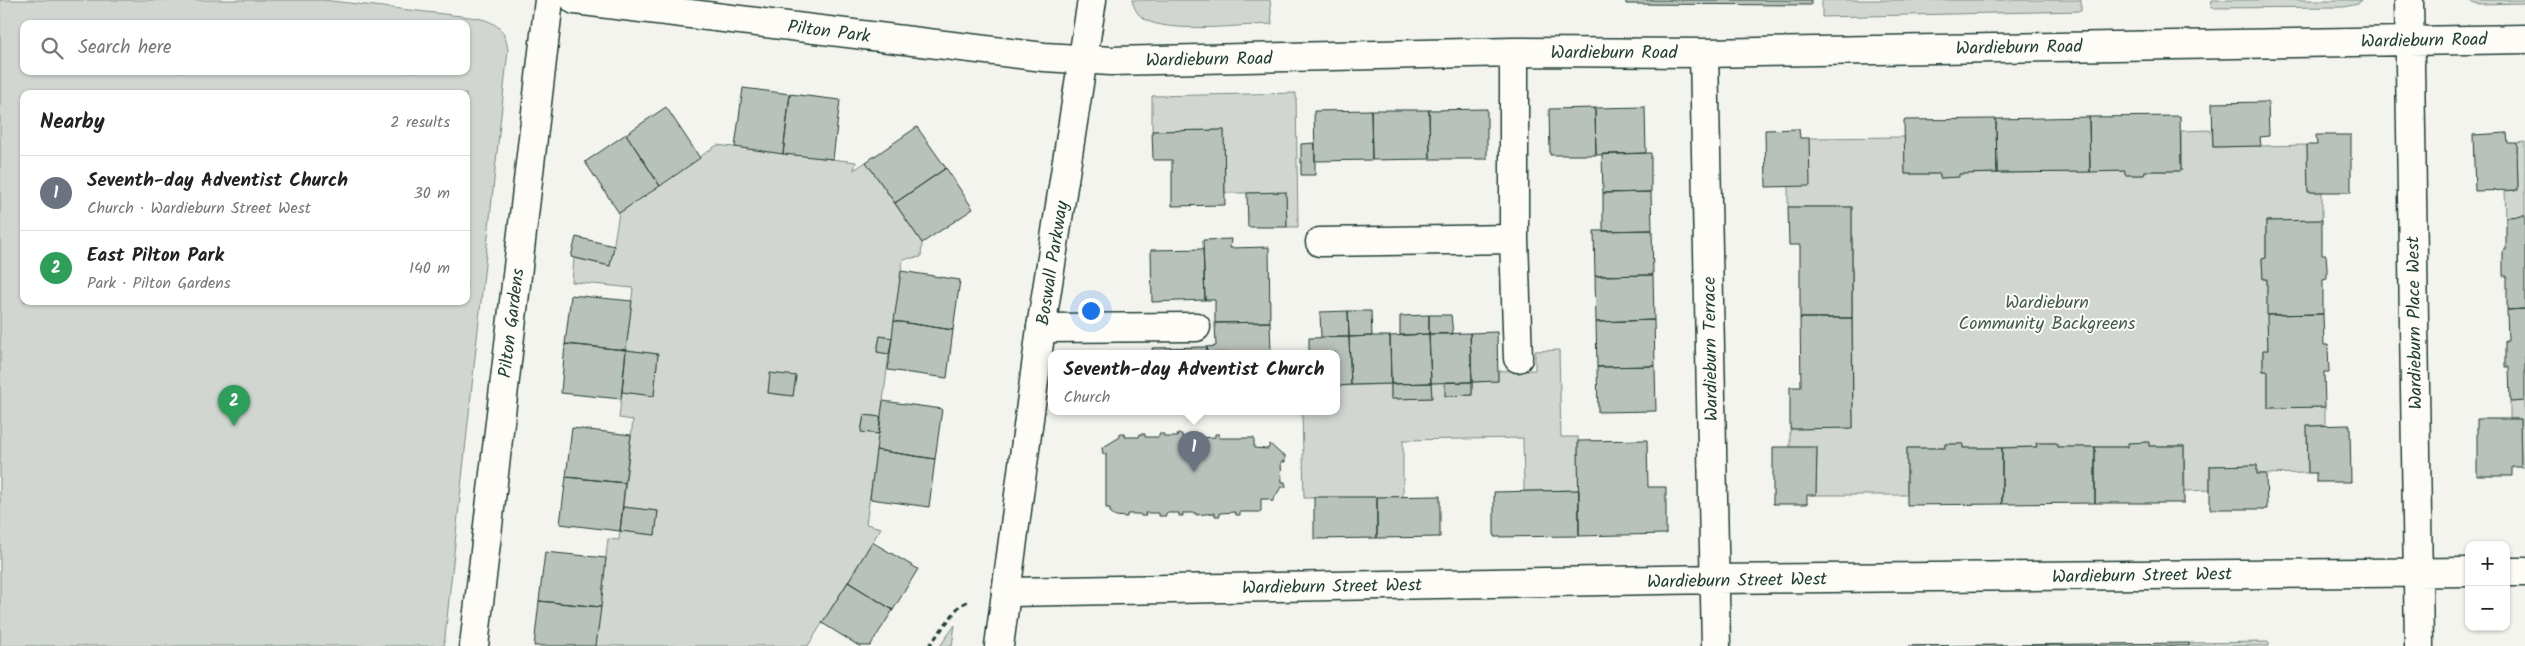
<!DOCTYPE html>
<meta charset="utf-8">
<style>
body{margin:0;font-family:Kalam,sans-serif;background:#f6f6f6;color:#222}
.controls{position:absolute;right:15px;bottom:15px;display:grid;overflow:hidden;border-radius:10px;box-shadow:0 1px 4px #0004}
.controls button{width:45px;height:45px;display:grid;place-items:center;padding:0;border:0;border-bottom:1px solid #e0e0e0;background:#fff;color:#222;font:25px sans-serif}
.you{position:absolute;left:1090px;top:310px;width:18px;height:18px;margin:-12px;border:4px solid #fff;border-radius:50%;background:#1a73e8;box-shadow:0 0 0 8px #1a73e833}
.badge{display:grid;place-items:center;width:32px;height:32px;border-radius:50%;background:#7c3aed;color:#fff;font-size:16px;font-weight:700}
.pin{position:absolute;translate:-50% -41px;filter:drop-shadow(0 1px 2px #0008)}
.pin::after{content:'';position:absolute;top:26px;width:18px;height:15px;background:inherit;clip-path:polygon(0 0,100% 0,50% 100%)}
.popup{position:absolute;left:1048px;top:350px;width:292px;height:65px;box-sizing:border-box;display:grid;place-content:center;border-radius:10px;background:#fff;filter:drop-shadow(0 1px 4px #0005);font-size:16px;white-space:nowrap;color:#767676}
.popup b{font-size:19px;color:#222}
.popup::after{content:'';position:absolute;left:50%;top:100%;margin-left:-10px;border:10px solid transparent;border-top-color:#fff}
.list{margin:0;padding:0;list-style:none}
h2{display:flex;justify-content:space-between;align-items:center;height:65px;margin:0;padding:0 20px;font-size:21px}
h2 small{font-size:16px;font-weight:400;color:#767676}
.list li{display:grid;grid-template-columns:32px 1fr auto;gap:15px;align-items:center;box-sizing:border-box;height:75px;padding:0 20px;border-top:1px solid #e0e0e0}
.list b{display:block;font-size:19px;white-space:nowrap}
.list p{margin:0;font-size:16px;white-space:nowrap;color:#767676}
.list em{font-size:16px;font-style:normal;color:#767676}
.icon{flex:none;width:28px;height:28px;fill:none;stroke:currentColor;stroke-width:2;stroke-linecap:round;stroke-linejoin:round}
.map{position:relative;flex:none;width:2525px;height:646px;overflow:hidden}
.search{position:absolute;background:#fff;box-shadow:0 1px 4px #0004;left:20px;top:20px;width:450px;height:55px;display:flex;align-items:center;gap:12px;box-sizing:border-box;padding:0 18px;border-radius:10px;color:#767676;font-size:19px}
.panel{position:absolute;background:#fff;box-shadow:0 1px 4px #0004;left:20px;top:90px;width:450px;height:215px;border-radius:10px}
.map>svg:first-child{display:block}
.green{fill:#d1d6d1;stroke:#788a82;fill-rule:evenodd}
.building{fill:#b9c1bb;stroke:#1f3d34}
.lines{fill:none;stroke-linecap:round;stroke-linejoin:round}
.minor-casing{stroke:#1f3d34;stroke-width:31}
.tertiary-casing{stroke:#1f3d34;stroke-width:31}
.path{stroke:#1f3d34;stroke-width:3;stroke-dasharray:5 4;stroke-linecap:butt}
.minor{stroke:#fdfcf7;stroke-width:28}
.tertiary{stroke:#fdfcf7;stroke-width:28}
.labels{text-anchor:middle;stroke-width:4;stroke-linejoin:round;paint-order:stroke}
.street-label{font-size:18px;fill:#1f3d34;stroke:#fdfcf7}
.park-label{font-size:18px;fill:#435c53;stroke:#fdfcf7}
</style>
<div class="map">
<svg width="2525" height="646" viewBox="0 0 2525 646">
<rect width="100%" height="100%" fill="#f4f4ef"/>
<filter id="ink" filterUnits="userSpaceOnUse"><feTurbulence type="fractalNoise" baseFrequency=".02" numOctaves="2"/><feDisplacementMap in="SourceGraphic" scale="10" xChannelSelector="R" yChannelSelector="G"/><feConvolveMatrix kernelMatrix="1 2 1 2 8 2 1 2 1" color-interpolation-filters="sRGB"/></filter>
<g filter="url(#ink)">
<!-- green -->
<path class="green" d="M0,0h323l155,18c20,5 27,12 30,32l-64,596h-444zM24,24h442v47h-442zM24,94h442v207h-442z
M1132,0h138l2,24c-30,1 -104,10 -128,-5 -7,-5 -10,-11 -12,-19z
M1822,0h259v11l-259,6z
M2212,0h149l-3,4 -14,3 -133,1z
M2466,0h59v3l-47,1z
M1296,93l2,134h-11l-1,-34h-61l-1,-63 -72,1v-35z
M2212,130l1,17 94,-2 1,47h14v28l-56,1v37l-4,1 1,20h4l1,71 -5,1v20h5v37l57,-1v18l-18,1 1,47 -51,1v-9l-47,1v24l-25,1 -1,-45h-35l-1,-4 -19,1 -1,4h-71l-1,-4h-19v4l-74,1v-4h-18v4h-38v47h-91l1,-47 -27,-1v-18l63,-1 -1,-221h-64v-21l21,-48 96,-1v37h35v4l18,-1 1,-3 166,-3v4h19l1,-4h36v-40z
M2525,142v74l-19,1 -1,-26 13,-1 -1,-47z
M717,145l139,17 -2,8 12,-8 56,81 -1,14 -18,2 -11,79 -12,-2 -3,16 12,2 -8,63 -17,-2 -3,16 18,3 -13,90 15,4 -73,118h-212l12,-107 11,1 1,-9 35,4 3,-24 -35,-4 10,-87 -14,-2 3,-26 32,4 4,-42 -32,-4 7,-62 -61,-6 2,-24 36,8 9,-53zM770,374l26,2 -3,20 -25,-3z
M1559,350l2,87h17l1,53 -55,1 -1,-53 -120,2v57l-99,1 -2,-87h34l1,-25 54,-2v15l40,-1v-15l14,-1 1,14 26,-1v-13l26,-1v-10l37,-1v-19z
M2525,401v66h-4l-1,-48h-10v-17z
M955,625l-3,21h-12z
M2269,642v4h-80v-3z"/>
<!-- building -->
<path class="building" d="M1626,0h185v5l-185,-1z
M743,88l47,6 -7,60 -48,-7z
M790,94l50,6 -7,59 -50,-5z
M2268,102l1,34 -9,1 1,9 -48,1 -1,-44z
M666,107l34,51 -40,28 -34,-52z
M1645,107l1,46 -50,2 -1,-47z
M1595,108l1,47h-46l-1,-46z
M1487,109v50h-57l-1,-49z
M1371,110h58l1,49 -58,1z
M1371,110l1,50 -57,1 -1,-50z
M2180,116l1,55h-36l-1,4h-19v-4l-35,1 -1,-55z
M2089,117l1,55 -93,1 -1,-54z
M1996,119l1,54 -38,1v3l-19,1v-4h-35l-1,-54z
M917,127l29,41 -51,35 -29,-41z
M1799,129l1,9h9l1,48 -44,1 -1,-57z
M1224,130l1,75 -53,1v-46h-19l-1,-29z
M2507,133l1,10h9l1,47 -43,1 -2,-56z
M626,134l34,52 -41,27 -34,-51z
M2316,135h35v57h-43l-1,-47h10z
M1315,143v32h-14v-31z
M1651,153v39l-48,1 -1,-39z
M946,168l27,41 -51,34 -27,-40z
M1286,192l1,35h-39l-1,-34z
M1651,192l1,38 -49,1v-38z
M1788,207h64v111h-52v-73h-11z
M2525,216v93l-18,1v-34h-4v-26h3v-33z
M2322,220v35h4l1,12v12l-4,1v34l-56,1v-36h-4l-1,-20 4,-1v-37z
M1652,230l1,45 -58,1 -1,-45z
M576,237l38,9 -4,20 -39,-9z
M1231,239l-1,9 39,-1 1,75 -55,1v-23h-10l-2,-60z
M1203,249l2,51 -53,2 -1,-52z
M901,271l59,9 -7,50 -59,-9z
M1653,275l1,45 -58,2 -1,-46z
M571,295l61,6 -6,49 -61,-6z
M2525,309v92l-15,1 -1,-35h-4v-26h3l-1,-31z
M1348,311l1,26h-28l-1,-25z
M1348,311h23l1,25 -23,1z
M2323,314l1,31h4l1,27h-5l1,35 -57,1v-37h-5v-21h5l-1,-35z
M1429,315h22l2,19h-24z
M1429,315v19l-29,1v-19z
M1800,318h52l1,110 -63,1v-42h11z
M1654,320l1,46 -58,1 -1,-45z
M894,321l59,9 -6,48 -59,-8z
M1270,322l1,31h-64v-6l9,-1 -1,-23z
M1497,332l1,49 -26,1 -2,-49z
M1470,333l2,49 -41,1 -2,-49z
M1429,334l2,49 -40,1 -1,-48z
M880,336l12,2 -3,16 -12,-2z
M1372,336h18l1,48 -40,1 -2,-48z
M1349,337l2,48 -15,1v-33h-27v-15z
M565,344l61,6 -5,49 -60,-6z
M1207,347v6h-54l-1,-5z
M626,350l32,4 -4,42 -32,-4z
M1655,366l1,45 -58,1 -1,-45z
M770,373l26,3 -3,20 -25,-3z
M1445,382h27v13l-27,1z
M1431,383l1,15 -41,1v-15z
M883,401l59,8 -7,50 -59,-9z
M864,415l17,2 -2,17 -18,-2z
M2477,419h43l1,48h-9v9h-35z
M2350,425l1,57h-35v-9h-8l-1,-47z
M572,428l59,7 -6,48 -59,-6z
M1120,434h5v3h14l1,-3h5v3h14v-3h5v3h14l-1,-3h5v3h14v-3h4v4l15,-1v-3h4v4h35v10l14,1 2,-5 12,11h3v7h-4l1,20h3l1,5h-5l-9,15 -3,-3h-8v13h-21v3h-4l-1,-3 -15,1v3h-5v-3l-19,2v-2h-13v3h-4v-3h-13v3h-7v-3h-14l1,3h-5l-1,-2h-13v3l-12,-1 -5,-4v-4h-4v-54h-3l-1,-6 18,-11z
M1647,440l1,47h18v47l-87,2 -1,-95z
M2149,442v4h35v57h-89v-56h33v-4z
M2036,443h21v4h38v56l-93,1v-56l35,-1z
M1945,444h18v4h39v56l-95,1v-57h38z
M1773,447h44l-1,48h-9v9h-34z
M876,450l59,9 -6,48 -59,-8z
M2257,465v9h9l1,35h-57v-43z
M566,477l59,6 -5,48 -60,-7z
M1579,490v46l-85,1v-45z
M1440,496v41l-63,1v-41z
M1314,497h63v41l-63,1z
M623,507l35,4 -3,24 -35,-4z
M872,542l46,27 -25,41 -45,-28z
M545,552l61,6 -5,49 -62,-6z
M848,582l45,28 -23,36h-11l-37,-23z
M539,601l62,6 -5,39h-62z
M2189,643v3h-93v-2z
M2096,644v2h-94v-1z
M2002,645v1h-93z"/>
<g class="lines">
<!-- minor casing -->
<g class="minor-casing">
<path id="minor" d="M575,0l469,57 67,4 403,-9 190,1 821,-14
M2409,0l10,646
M1514,52v187l4,119
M1704,53l12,593
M1320,242l194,-3
M1041,328l155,-1
M2506,572h19
M1006,592l709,-13 754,-7
M474,646l75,-646"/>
</g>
<!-- tertiary casing -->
<g class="tertiary-casing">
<path id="tertiary" d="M999,646l42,-318 51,-328"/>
</g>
<!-- path -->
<path class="path" d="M929,646l31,-41 9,-4"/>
<!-- minor -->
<use href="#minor" class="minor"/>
<!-- tertiary -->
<use href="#tertiary" class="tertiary"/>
</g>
</g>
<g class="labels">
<!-- street labels -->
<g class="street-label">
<text transform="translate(829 31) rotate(7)" y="6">Pilton Park</text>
<text transform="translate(2424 40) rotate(-1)" y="6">Wardieburn Road</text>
<text transform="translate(2019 47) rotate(-1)" y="6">Wardieburn Road</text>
<text x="1614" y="58">Wardieburn Road</text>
<text transform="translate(1209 59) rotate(-1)" y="6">Wardieburn Road</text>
<text transform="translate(1052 263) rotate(-81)" y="6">Boswall Parkway</text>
<text transform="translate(511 323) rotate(-83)" y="6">Pilton Gardens</text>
<text transform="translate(2414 323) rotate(-91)" y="6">Wardieburn Place West</text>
<text transform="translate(1710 349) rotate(-91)" y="6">Wardieburn Terrace</text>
<text transform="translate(2142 575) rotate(-1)" y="6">Wardieburn Street West</text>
<text transform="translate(1737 580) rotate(-1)" y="6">Wardieburn Street West</text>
<text transform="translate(1332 586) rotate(-1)" y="6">Wardieburn Street West</text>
</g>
<!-- park labels -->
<g class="park-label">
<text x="2047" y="308">Wardieburn<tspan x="2047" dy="21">Community Backgreens</tspan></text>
</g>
</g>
</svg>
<div class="controls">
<button>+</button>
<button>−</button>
</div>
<div class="you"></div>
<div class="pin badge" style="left:1194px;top:472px;background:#6b7280">1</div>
<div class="popup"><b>Seventh-day Adventist Church</b>Church</div>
<div class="pin badge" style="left:234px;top:426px;background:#2e9e5b">2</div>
<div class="search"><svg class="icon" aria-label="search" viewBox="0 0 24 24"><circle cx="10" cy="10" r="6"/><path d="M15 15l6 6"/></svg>Search here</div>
<section class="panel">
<h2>Nearby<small>2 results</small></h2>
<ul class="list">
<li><span class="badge" style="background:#6b7280">1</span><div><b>Seventh-day Adventist Church</b><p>Church · Wardieburn Street West</p></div><em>30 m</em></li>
<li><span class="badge" style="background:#2e9e5b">2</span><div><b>East Pilton Park</b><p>Park · Pilton Gardens</p></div><em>140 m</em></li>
</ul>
</section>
</div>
